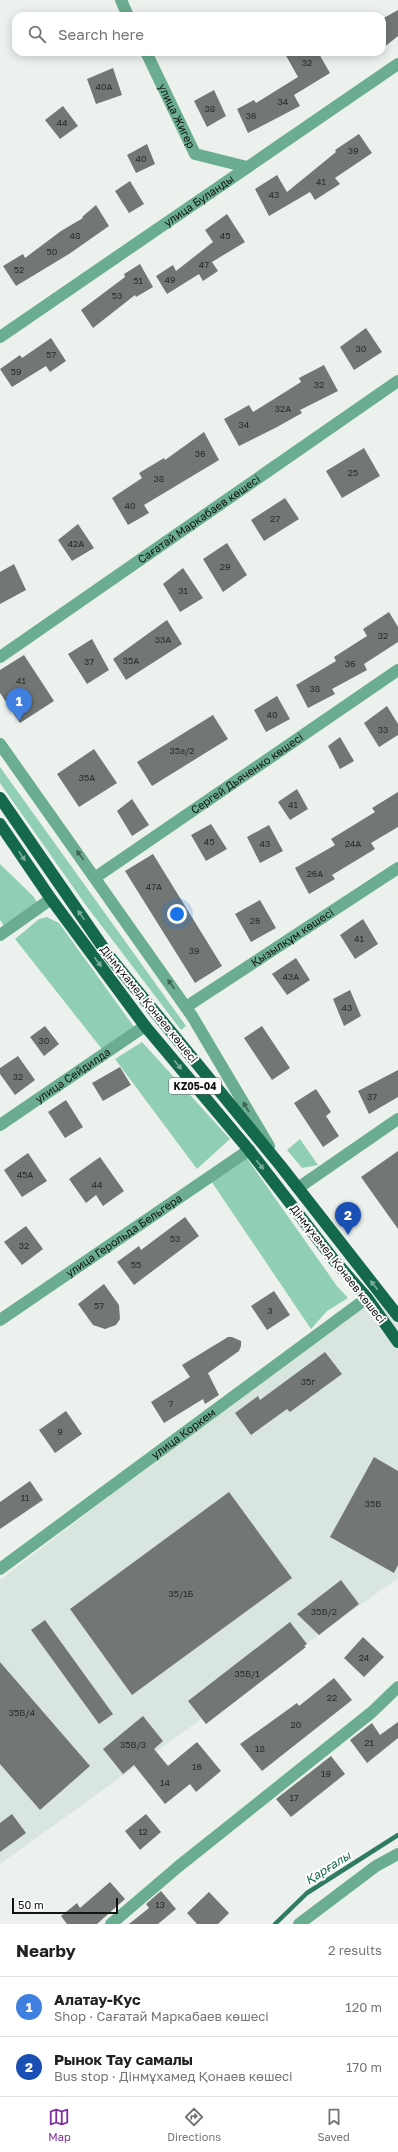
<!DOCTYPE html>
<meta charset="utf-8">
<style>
body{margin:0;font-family:"Golos Text",sans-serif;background:#f2f2f2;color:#202124}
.scale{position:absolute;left:12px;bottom:10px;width:106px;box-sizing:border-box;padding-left:4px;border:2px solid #121413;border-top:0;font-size:11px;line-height:14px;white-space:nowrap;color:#121413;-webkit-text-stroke:3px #fff;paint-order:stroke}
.you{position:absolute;left:177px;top:914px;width:14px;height:14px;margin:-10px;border:3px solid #fff;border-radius:50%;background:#1a73e8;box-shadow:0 0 0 6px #1a73e833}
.badge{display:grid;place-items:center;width:26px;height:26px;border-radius:50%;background:#812f9f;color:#fff;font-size:13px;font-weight:700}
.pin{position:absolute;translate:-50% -33px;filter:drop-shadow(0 1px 2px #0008)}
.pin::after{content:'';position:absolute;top:21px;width:14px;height:12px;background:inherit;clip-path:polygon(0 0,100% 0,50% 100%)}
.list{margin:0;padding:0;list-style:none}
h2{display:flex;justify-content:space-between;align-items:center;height:52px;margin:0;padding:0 16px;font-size:17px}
h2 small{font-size:13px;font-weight:400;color:#757577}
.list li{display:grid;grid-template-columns:26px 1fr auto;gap:12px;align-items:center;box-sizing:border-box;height:60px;padding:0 16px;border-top:1px solid #e0e0e0}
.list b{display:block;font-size:15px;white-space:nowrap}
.list p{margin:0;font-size:13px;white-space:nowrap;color:#757577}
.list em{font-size:13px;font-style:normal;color:#757577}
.icon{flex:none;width:22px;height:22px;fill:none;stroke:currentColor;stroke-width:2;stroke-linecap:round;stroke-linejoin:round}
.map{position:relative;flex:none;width:398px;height:1924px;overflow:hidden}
.search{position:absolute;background:#fff;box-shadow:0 2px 10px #0003;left:12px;right:12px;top:12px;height:44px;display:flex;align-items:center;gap:10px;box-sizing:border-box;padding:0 14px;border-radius:12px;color:#757577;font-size:15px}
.sheet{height:172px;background:#fff}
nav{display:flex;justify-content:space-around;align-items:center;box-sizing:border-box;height:56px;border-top:1px solid #e0e0e0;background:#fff;font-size:11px;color:#757577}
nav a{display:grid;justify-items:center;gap:2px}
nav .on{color:#812f9f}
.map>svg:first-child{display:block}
.built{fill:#d9e6e0}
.green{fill:#91cfb4}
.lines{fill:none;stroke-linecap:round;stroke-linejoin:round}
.stream{stroke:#2f7c61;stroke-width:4.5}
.building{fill:#727774}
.minor{stroke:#6bad91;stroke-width:12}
.major{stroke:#14694d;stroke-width:12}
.oneway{fill:#3e6052}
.oneway2{fill:#7eac9d}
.labels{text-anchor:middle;stroke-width:4;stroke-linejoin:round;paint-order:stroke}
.number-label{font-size:9px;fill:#2a2d2b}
.shield{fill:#fff;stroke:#595a5a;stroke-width:1}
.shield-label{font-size:10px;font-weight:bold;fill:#121413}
.street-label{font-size:11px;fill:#121413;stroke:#fff}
.water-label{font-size:12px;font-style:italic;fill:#16674c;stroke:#fff}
</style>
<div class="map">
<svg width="398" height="1924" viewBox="0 0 398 1924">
<rect width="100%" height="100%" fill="#ecf1ee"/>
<!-- built -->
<path class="built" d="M382,1291l16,25v262l-398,286v-284l359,-276z"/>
<!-- green -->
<path class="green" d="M0,767l186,259 -5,4 -96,-126 -85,-121z
M0,864l33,32 7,11 -33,23 -7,-10z
M47,917l12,6 78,108 -32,22 -90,-114 24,-20z
M142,1042l88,97 -33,30 -82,-110z
M300,1139l18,26 -16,3 -15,-18z
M244,1154l93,132 11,12 -21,13 -16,18 -102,-151z"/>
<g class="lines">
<!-- stream -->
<path class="stream" d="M275,1924l32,-31 91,-58"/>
</g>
<!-- building -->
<path class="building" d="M398,10v26l-16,13v-30z
M284,52h34l12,21 -36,22 6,11 -52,27 -11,-24 17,-9 2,3 42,-26z
M113,68l9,27 -26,9 -9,-25z
M214,90l12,26 -19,11 -13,-26z
M63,106l15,20 -18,13 -15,-19z
M359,134l13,19 -37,25 5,6 -25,16 -5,-8 -41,24 -14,-27 22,-14 10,17 49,-40 -1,-2z
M147,144l8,20 -19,9 -9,-18z
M130,181l14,23 -15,9 -14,-22z
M96,205l13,21 -40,28 -53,32 -13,-20 20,-12 2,4 36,-27 22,-13 -1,-1z
M227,214l18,28 -33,20 6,9 -15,10 -4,-7 -32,20 -11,-18 17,-11 3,6 37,-29 -8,-12z
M140,264l13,23 -17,10 -1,-2 -42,33 -12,-18 44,-33 -1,-3z
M366,328l16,24 -28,18 -14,-23z
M51,338l15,23 -16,11 -4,-6 -34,21 -12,-18 20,-14 2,3z
M324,365l14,26 -38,19 2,3 -25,14 -38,19 -15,-27 25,-14 4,7 48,-30 -2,-4z
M204,432l15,28 -75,45 5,8 -21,12 -16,-27 30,-20 -3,-5 25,-15 1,2z
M364,448l16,28 -38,22 -16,-27z
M285,498l14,21 -35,22 -13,-21z
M78,524l16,24 -22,13 -14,-21z
M227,543l20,32 -24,17 -20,-33z
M14,564l12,26 -26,14v-32z
M183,568l20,30 -23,14 -17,-28z
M389,612l9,15v15l-34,22 3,6 -35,19 3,5 -27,14 -12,-23 40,-24 -2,-4 33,-21 -4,-7z
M167,620l15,24 -56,36 -13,-21z
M92,639l17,31 -22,14 -19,-30z
M24,655l30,46 -34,22 -20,-30v-23z
M277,696l13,23 -24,13 -12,-22z
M387,706l11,18v11l-19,12 -15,-24z
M213,715l15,24 -76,47 -15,-24z
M340,737l14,24 -14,8 -12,-23z
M94,749l23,34 -38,24 -22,-33z
M297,789l11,20 -18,11 -12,-18z
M398,792v35l-27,16 4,6 -43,26 3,4 -26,15 -14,-26 40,-23 -4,-6 44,-27 -3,-4z
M132,799l17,26 -17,11 -15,-25z
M211,824l16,25 -21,12 -15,-26z
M269,825l14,26 -23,12 -13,-26z
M153,854l69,112 -27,17 -70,-112z
M260,900l16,28 -25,14 -16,-28z
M363,919l15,25 -23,15 -15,-24z
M296,958l14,22 -23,15 -15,-21z
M350,990l11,26 -17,10 -11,-27z
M45,1026l14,18 -15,12 -14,-19z
M262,1026l28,42 -18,12 -28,-42z
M18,1056l17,24 -20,15 -15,-21v-6z
M120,1067l11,18 -28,16 -11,-18z
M398,1070v27l-29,17 -11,-23z
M316,1089l15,23 -5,4 13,20 -16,11 -29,-44z
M66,1100l17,27 -18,11 -17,-26z
M398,1151v78l-37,-52z
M28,1153l19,28 -25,16 -18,-27z
M100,1157l24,34 -21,15 -7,-11 -10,8 -17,-24z
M185,1217l14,19 -65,49 -17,-23 22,-16 2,4z
M26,1226l17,23 -21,16 -18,-23z
M104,1284l15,21 1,14 -4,6 -11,4 -12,-4 -15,-21z
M274,1291l16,24 -23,15 -16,-24z
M228,1337h4l9,4v5l-2,5 -31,22 11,22 -14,9 -2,-5 -39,24 -13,-21 39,-25 -8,-12z
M325,1352l17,22 -52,38 -3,-3 -36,26 -16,-22 23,-17 2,4z
M66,1411l16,23 -27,19 -16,-23z
M374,1457l24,14v94l-4,8 -64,-36z
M30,1481l13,19 -43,29v-27z
M229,1492l63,86 -160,117 -62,-86z
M341,1580l18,24 -40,31 -22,-21z
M45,1620l68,94 -14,10 -68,-94z
M290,1622l17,22 -3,2 2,1 -100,77 -18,-23z
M363,1637l21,20 -20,20 -20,-19z
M0,1662l90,104 -50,44 -40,-46z
M334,1678l18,22 -90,71 -22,-27 57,-41 2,3z
M143,1716l20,25 -9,8 14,17 29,-24 24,29 -25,21 -6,-8 -25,20 -31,-39 -11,9 -20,-25z
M398,1722v16l-31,25 -17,-23 22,-17 8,12z
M331,1756l14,18 -54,43 -15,-18z
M12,1814l14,19 -26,19v-29z
M146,1814l15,18 -21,18 -15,-19z
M110,1882l15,17 -28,25h-30l-6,-8 16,-13 3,5z
M161,1891l15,18 -18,15h-29l20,-16 -3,-4z
M209,1892l20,21 -11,11h-21l-10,-11z"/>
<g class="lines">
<!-- minor -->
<g class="minor">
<path d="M121,0l7,16"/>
<path id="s1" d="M146,52l49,102 52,13"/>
<path id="s2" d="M0,337l398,-273"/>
<path id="s3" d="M0,657l398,-276"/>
<path d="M0,744l192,272 77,130"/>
<path id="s4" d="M96,877l302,-207"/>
<path d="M0,935l51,-36"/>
<path id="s5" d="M186,1007l212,-139"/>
<path id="s6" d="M0,1125l145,-99"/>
<path d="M298,1188l100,-69"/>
<path id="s7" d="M0,1320l249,-170"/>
<path id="s8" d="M0,1569l367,-271"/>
<path d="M111,1924l68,-58 193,-154 26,-25"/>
<path d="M299,1924l77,-58 22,-12"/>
</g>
<!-- major -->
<path class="major" d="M0,798l109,158 171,209 118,151
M0,824l51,75 94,127 104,124 85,110 33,38 31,44"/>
</g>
<!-- one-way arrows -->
<defs><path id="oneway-solid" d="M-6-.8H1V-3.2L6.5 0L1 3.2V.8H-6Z"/></defs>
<g class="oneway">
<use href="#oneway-solid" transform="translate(80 855) rotate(-126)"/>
<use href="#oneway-solid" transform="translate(171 984) rotate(-125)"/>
<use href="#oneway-solid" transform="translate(246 1107) rotate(-120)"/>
</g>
<g class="oneway2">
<use href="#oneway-solid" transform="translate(22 856) rotate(56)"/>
<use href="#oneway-solid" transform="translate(81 915) rotate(-125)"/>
<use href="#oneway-solid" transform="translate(98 962) rotate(53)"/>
<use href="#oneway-solid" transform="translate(178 1065) rotate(50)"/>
<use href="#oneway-solid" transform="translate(260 1165) rotate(52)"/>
<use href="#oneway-solid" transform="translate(374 1285) rotate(-128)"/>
</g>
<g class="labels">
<!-- number labels -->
<g class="number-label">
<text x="307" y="66">32</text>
<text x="104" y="90">40А</text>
<text x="283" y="105">34</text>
<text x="210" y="112">38</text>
<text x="251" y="119">36</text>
<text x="62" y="126">44</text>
<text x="353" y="154">39</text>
<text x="141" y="162">40</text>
<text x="321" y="185">41</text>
<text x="274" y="198">43</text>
<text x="75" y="239">48</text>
<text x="225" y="239">45</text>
<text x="52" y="255">50</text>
<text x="204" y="268">47</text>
<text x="19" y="273">52</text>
<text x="170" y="283">49</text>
<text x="138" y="284">51</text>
<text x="117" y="299">53</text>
<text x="361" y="352">30</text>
<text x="51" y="358">57</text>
<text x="16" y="375">59</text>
<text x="319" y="388">32</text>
<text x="283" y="412">32А</text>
<text x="244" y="428">34</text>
<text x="200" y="457">36</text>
<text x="353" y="476">25</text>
<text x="159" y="482">38</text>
<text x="130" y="509">40</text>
<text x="275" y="522">27</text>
<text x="76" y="547">42А</text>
<text x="225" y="570">29</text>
<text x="183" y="594">31</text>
<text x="383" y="639">32</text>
<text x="163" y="643">33А</text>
<text x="131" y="664">35А</text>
<text x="89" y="665">37</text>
<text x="350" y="667">36</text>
<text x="21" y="684">41</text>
<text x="315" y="692">38</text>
<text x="272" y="718">40</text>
<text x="383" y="733">33</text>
<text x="182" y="754">35а/2</text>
<text x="87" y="781">35А</text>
<text x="293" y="808">41</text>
<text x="209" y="845">45</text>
<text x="265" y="847">43</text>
<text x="353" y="847">24А</text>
<text x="315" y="877">26А</text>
<text x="154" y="890">47А</text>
<text x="255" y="924">26</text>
<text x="359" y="942">41</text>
<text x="194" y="954">39</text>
<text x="291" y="980">43А</text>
<text x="347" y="1011">43</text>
<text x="44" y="1044">30</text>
<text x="18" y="1080">32</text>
<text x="372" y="1100">37</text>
<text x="25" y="1178">45А</text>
<text x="97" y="1188">44</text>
<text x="175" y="1242">53</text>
<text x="24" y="1249">32</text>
<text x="136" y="1268">55</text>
<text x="99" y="1309">57</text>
<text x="270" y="1314">3</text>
<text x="308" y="1385">35г</text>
<text x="171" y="1407">7</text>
<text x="60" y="1435">9</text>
<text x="25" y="1501">11</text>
<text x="373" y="1507">35В</text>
<text x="181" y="1597">35/1Б</text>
<text x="324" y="1615">35В/2</text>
<text x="364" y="1661">24</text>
<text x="247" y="1677">35В/1</text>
<text x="332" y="1701">22</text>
<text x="22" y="1716">35В/4</text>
<text x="296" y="1728">20</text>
<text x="369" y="1746">21</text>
<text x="133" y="1748">35В/3</text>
<text x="260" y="1752">18</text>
<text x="197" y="1770">16</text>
<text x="326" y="1777">19</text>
<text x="165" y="1786">14</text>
<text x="294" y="1801">17</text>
<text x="143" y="1835">12</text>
<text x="160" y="1908">13</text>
</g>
<!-- shield labels -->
<rect class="shield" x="169" y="1078" width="52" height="16" rx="3"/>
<g class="shield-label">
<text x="195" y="1090">KZ05-04</text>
</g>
<!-- street labels -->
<g class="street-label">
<text dy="4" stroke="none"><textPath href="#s1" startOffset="71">улица Жигер</textPath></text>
<text dy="4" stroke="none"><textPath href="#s2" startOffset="241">улица Буланды</textPath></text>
<text dy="4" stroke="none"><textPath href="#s3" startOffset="242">Сағатай Маркабаев көшесі</textPath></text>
<text dy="4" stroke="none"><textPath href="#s4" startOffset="183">Сергей Дьяченко көшесі</textPath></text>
<text dy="4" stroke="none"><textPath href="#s5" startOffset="127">Қызылқұм көшесі</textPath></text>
<text transform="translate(149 1004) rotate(51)" y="4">Дінмұхамед Қонаев көшесі</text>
<text dy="4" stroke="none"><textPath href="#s6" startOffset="88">улица Сейдилда</textPath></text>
<text dy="4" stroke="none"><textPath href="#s7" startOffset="150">улица Герольда Бельгера</textPath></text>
<text transform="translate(338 1264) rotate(52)" y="4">Дінмұхамед Қонаев көшесі</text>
<text dy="4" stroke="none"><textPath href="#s8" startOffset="228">улица Коркем</textPath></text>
</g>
<!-- water labels -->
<g class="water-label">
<text transform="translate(328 1868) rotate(-32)" y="4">Қарғалы</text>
</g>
</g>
</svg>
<div class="scale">50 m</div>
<div class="you"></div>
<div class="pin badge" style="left:19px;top:721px;background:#3f7fe0">1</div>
<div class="pin badge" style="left:348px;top:1235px;background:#1a4fb4">2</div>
<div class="search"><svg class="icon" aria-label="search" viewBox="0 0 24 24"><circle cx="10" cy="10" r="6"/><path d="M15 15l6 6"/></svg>Search here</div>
</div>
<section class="sheet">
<h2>Nearby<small>2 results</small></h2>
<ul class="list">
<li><span class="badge" style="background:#3f7fe0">1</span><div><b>Алатау-Кус</b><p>Shop · Сағатай Маркабаев көшесі</p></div><em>120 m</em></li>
<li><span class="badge" style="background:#1a4fb4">2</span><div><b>Рынок Тау самалы</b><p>Bus stop · Дінмұхамед Қонаев көшесі</p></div><em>170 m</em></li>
</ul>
</section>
<nav>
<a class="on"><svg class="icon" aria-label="map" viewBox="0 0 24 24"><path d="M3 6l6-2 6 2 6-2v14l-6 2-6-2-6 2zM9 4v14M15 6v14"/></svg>Map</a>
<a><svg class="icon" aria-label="directions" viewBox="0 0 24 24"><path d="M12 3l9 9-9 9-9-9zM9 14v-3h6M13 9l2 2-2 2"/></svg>Directions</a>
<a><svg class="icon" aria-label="saved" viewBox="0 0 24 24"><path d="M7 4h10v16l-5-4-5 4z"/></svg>Saved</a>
</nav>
